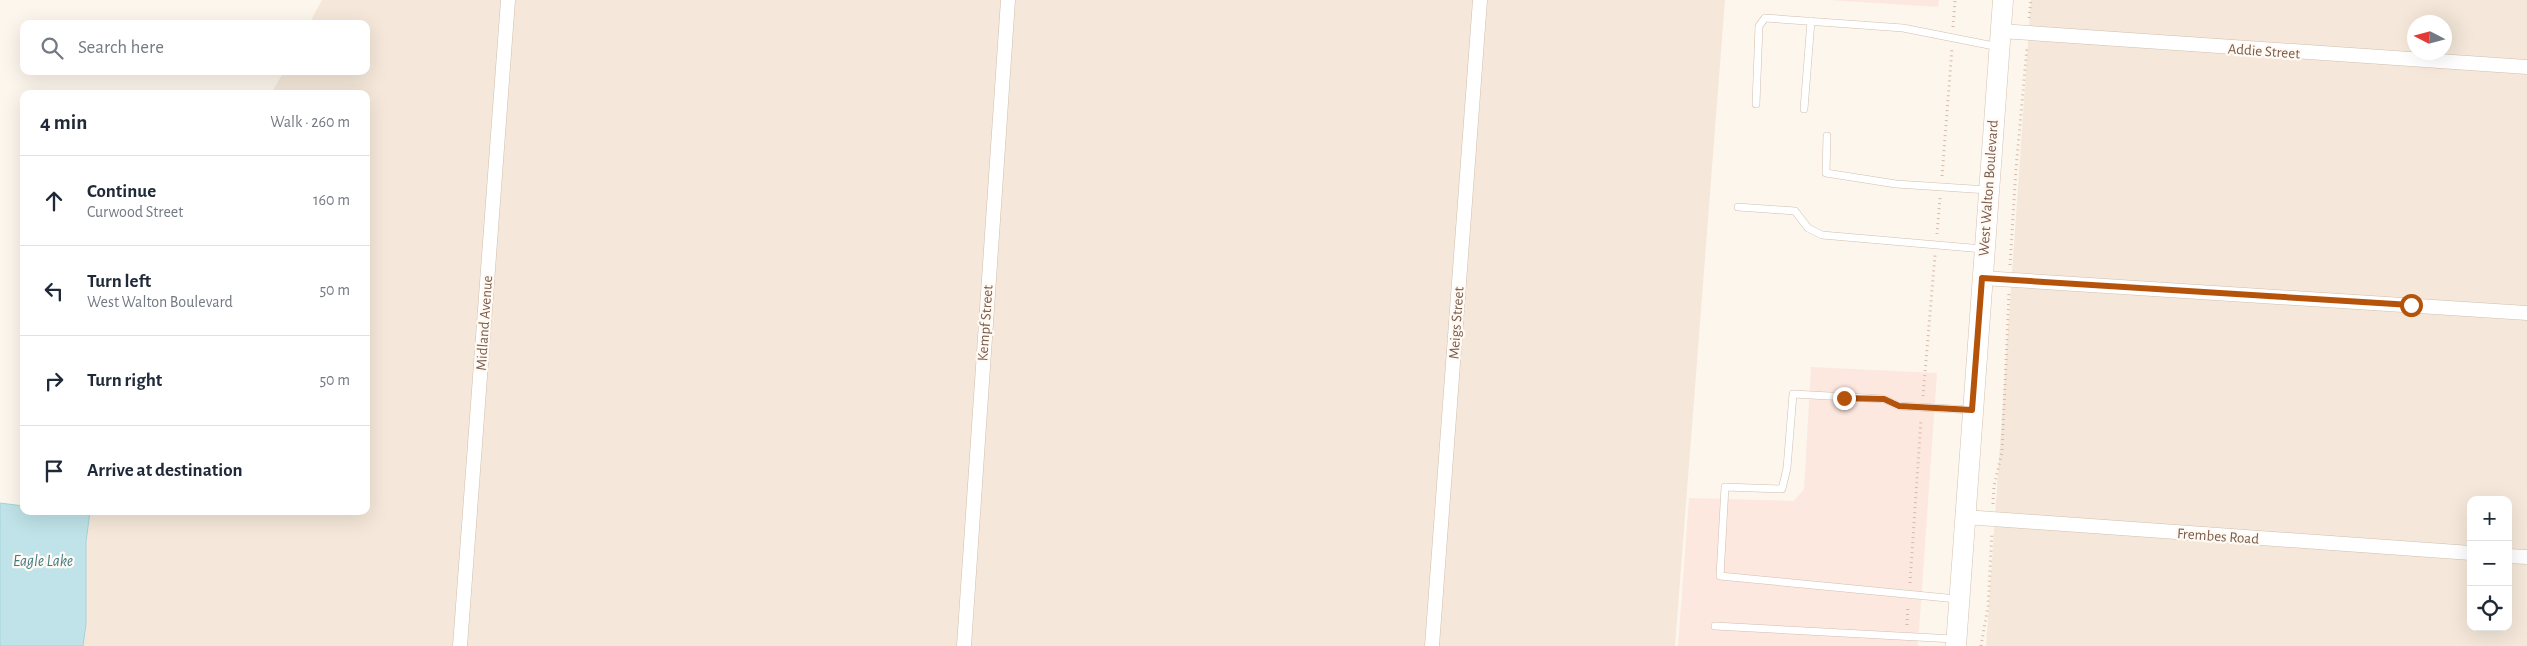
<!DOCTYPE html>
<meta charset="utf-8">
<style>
body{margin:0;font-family:"Alegreya Sans",sans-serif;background:#f2f2f3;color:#1f2937}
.controls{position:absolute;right:15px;bottom:15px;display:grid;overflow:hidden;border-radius:10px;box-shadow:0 5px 20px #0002}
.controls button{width:45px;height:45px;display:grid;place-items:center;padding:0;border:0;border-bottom:1px solid #e0e1e3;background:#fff;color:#1f2937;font:25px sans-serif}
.compass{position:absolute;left:2407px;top:15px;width:45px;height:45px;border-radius:50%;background:#fff;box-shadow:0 5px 20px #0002;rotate:276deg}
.stop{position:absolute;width:15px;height:15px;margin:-11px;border:4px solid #b45309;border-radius:50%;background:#fff}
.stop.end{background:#b45309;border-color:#fff;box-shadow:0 1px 5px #0008}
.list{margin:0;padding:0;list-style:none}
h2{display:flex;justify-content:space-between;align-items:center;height:65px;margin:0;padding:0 20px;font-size:21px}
h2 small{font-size:16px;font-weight:400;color:#747a83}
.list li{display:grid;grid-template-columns:32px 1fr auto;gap:15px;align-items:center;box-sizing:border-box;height:90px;padding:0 20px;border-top:1px solid #e0e1e3}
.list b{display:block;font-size:19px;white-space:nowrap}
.list p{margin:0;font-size:16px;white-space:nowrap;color:#747a83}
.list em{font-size:16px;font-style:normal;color:#747a83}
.icon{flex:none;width:28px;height:28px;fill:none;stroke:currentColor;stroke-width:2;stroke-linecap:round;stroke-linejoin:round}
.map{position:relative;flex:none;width:2527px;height:646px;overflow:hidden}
.search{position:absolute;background:#fff;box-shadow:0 5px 20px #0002;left:20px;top:20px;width:350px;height:55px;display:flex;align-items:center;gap:12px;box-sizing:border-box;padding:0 18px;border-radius:10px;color:#747a83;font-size:19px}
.panel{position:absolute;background:#fff;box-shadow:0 5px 20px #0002;left:20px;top:90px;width:350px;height:425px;border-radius:10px}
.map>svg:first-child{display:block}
.residential{fill:#f5e8da;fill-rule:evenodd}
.commercial{fill:#fde8e0}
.water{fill:#bfe3e8;stroke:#a5d3da}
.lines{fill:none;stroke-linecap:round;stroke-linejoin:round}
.lane-casing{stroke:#d1beb0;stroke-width:8}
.street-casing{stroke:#d1beb0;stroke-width:15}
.secondary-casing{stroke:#d6c0b0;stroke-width:21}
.path{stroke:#d9b8a5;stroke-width:3;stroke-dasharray:1 4;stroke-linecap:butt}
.lane{stroke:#fff;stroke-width:7}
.street{stroke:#fff;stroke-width:14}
.secondary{stroke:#fff;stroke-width:20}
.route{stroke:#b45309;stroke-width:6}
.labels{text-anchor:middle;stroke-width:4.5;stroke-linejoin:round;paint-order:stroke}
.street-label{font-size:15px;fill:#7a5c4d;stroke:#fffaf3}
.water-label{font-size:16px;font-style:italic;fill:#437c86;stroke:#fffaf3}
</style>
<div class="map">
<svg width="2527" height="646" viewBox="0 0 2527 646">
<rect width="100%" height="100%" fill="#fdf6ec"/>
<!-- residential -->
<path class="residential" d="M322,0h1403l-50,646h-1667l60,-135h298v-417h-95l13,-23h82v-47h-57z
M2031,0h496v646h-541zM2414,22h30v30h-30zM2471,500h37v127h-37z"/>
<!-- commercial -->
<path class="commercial" d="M1829,0h110l-1,7z
M1811,367l126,6 -19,273h-240l11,-148 105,3 10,-12z"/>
<!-- water -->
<path class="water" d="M0,503l24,3v5h66l-4,31v82l-3,22h-83z"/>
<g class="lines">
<!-- lane casing -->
<g class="lane-casing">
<path id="lane" d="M1756,104l3,-78 6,-8 138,10 96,19
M1804,109l7,-88
M1827,136l-1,37 70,11 92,6
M1738,207l57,4 13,17 14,7 161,14
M1957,599l-237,-23 5,-89 57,2 5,-21 6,-74 91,5 15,7 73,4
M1715,626l239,13"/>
</g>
<!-- street casing -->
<g class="street-casing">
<path id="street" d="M2000,31l527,36
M1982,278l545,35
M1965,517l506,36
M2508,556l19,1
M460,646l48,-646
M964,646l44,-646
M1432,646l48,-646"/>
</g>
<!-- secondary casing -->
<g class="secondary-casing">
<path id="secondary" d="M1956,646l47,-646"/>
</g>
<!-- path -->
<path class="path" d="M2029,18l2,-18
M1953,27l2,-27
M1942,176l10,-128
M1937,234l3,-36
M2010,265l6,-96 11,-122
M1923,396l12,-141
M1993,504l1,-18 8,-34 7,-159
M1910,583l11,-164
M1907,625l1,-19
M1981,646l7,-40 4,-74"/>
<!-- lane -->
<use href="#lane" class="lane"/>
<!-- street -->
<use href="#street" class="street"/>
<!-- secondary -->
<use href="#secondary" class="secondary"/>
</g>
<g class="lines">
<!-- route -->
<path class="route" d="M1844,398l40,1 15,7 73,4 10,-132 429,27"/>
</g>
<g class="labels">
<!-- street labels -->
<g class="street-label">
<text transform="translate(2264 51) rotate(4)" y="5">Addie Street</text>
<text transform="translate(1988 188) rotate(-86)" y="5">West Walton Boulevard</text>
<text transform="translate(484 323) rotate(-86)" y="5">Midland Avenue</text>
<text transform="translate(985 323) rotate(-86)" y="5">Kempf Street</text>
<text transform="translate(1456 323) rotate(-86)" y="5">Meigs Street</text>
<text transform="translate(2218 536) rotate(4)" y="5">Frembes Road</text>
</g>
<!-- water labels -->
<g class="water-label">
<text x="43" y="566">Eagle Lake</text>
</g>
</g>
</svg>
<div class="controls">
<button>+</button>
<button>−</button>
<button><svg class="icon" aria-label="locate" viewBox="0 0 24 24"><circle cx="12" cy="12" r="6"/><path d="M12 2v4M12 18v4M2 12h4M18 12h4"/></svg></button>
</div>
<svg class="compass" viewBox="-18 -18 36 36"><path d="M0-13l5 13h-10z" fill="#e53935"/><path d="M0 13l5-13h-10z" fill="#747a83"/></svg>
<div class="stop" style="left:2411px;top:305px"></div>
<div class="stop end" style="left:1844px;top:398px"></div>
<div class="search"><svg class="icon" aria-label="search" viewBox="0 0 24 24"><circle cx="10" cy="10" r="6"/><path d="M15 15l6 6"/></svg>Search here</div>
<section class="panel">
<h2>4 min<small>Walk · 260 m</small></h2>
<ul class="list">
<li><svg class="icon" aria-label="ahead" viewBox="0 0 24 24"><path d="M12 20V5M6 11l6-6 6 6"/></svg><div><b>Continue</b><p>Curwood Street</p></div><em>160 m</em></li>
<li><svg class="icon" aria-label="left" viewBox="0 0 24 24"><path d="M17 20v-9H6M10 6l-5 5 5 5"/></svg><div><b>Turn left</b><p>West Walton Boulevard</p></div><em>50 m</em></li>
<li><svg class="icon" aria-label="right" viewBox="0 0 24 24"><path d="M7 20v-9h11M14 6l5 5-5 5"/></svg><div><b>Turn right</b></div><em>50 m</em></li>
<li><svg class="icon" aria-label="arrive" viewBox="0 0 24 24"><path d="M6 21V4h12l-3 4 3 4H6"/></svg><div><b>Arrive at destination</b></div></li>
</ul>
</section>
</div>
